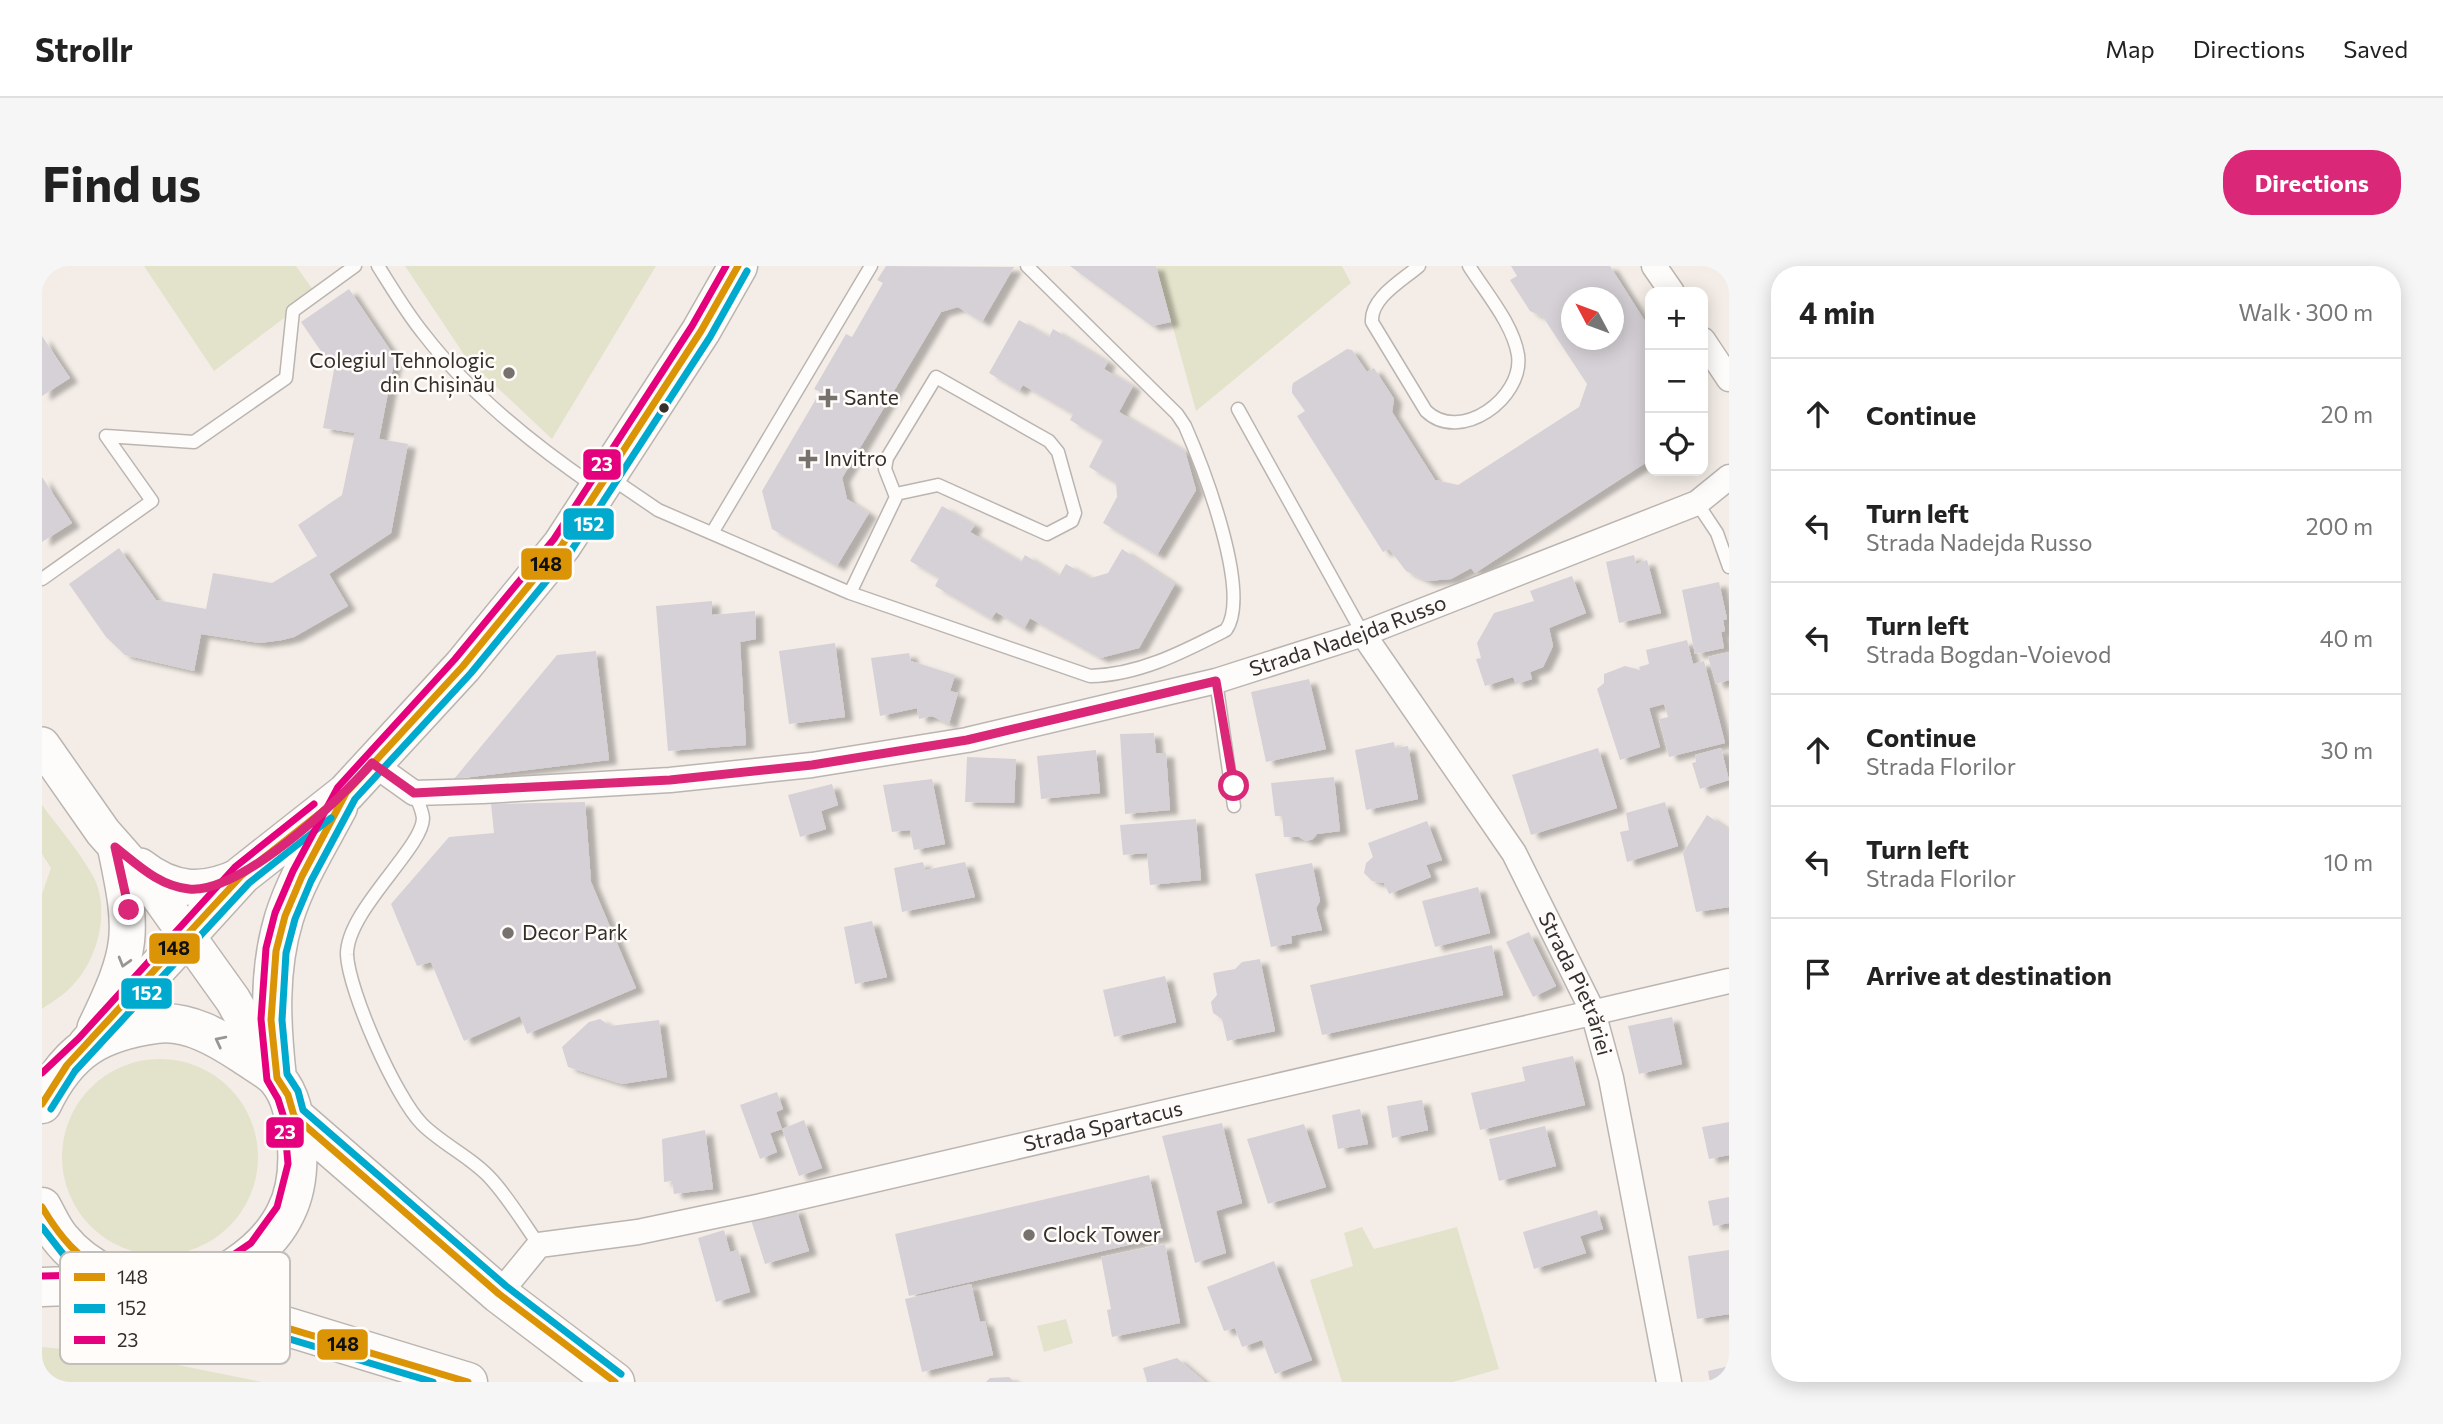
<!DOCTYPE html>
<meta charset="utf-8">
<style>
body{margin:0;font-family:Commissioner,sans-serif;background:#f6f6f6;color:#222}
.controls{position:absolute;right:21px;top:21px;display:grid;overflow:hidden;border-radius:14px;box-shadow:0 4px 18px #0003}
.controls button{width:63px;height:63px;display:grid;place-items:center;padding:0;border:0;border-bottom:2px solid #e0e0e0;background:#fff;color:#222;font:35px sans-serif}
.compass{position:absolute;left:1519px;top:21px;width:63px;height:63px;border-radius:50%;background:#fff;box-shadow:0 4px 18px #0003;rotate:311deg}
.stop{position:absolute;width:21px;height:21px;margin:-16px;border:5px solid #db2777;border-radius:50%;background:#fff}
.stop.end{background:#db2777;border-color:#fff;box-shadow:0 2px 7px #0008}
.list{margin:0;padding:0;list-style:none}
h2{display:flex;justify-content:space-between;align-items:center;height:91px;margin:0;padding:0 28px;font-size:30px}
h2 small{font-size:23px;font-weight:400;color:#767676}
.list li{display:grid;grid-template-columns:46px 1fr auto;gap:21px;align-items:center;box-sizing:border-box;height:112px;padding:0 28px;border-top:2px solid #e0e0e0}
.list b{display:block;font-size:26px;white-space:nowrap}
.list p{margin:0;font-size:23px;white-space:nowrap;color:#767676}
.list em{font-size:23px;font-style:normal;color:#767676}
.icon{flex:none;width:38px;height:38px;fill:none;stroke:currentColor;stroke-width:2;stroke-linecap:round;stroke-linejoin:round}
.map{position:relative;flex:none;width:1687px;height:1116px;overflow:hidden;border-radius:28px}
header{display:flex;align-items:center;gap:42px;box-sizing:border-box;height:98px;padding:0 35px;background:#fff;border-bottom:2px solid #e0e0e0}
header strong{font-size:33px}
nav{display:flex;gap:38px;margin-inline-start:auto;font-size:24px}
.intro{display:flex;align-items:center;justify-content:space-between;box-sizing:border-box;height:168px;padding:0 42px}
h1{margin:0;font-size:49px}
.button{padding:18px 32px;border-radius:28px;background:#db2777;color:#fff;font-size:24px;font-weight:700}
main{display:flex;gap:42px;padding:0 42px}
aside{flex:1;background:#fff;border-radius:28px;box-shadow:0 4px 18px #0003}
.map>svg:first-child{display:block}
.green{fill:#e3e2ca}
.building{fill:#d6d1d6;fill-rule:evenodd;filter:url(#shadow)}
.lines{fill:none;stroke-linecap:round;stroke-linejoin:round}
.service-casing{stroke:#bbb5b1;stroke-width:15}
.minor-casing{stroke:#bbb5b1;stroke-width:27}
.secondary-casing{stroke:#bbb5b1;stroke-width:38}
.primary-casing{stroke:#bbb5b1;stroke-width:41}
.service{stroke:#fdfcfb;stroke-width:12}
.minor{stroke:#fdfcfb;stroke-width:24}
.secondary{stroke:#fdfcfb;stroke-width:35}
.primary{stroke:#fdfcfb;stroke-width:38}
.bus-1-casing{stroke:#fffcfa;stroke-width:12}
.bus-2-casing{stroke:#fffcfa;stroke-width:12}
.bus-3-casing{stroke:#fffcfa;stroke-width:12}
.bus-1{stroke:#da9406;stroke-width:7}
.bus-2{stroke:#00a9ce;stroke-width:7}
.bus-3{stroke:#e5007d;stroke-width:7}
.oneway{stroke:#989693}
.route{stroke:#db2777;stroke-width:9}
.poi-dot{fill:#77726d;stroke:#fffcfa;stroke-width:2.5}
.bus-dot{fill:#342f2b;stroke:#fffcfa;stroke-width:2.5}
.labels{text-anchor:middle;stroke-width:5;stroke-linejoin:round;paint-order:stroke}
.poi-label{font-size:21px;fill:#342f2b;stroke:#fffcfa;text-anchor:start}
.street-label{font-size:21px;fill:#342f2b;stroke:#fffcfa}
.key{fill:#fffcfa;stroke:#c2bebc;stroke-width:2}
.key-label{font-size:19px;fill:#342f2b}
.line-badge{stroke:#fffcfa;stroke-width:2.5}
.badge-label{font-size:19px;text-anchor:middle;font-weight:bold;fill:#fff}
.pale-badge-label{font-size:19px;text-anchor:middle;font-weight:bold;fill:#111}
</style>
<header>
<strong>Strollr</strong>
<nav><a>Map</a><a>Directions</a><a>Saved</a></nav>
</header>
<div class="intro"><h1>Find us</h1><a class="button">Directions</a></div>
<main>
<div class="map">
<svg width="1687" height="1116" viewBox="0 0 1687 1116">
<defs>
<filter id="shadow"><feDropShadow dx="8" dy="4.5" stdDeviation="2" flood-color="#0004"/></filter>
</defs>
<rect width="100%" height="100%" fill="#f4ede7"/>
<!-- green -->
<path class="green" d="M102,0h152l20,28 -102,77z
M363,0h251l-104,173 -85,-80z
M1114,0h186l9,17 -155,128z
M0,539c17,23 37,46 51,71 18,33 5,84 -21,110 -8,9 -20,16 -30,23v-115l9,-26 -9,-14z
M20 891a98 98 0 1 1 196 0a98 98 0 1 1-196 0Z
M1320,961l12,22 83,-22 42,142 -46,13h-111l-32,-102 43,-14 -9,-33z
M1024,1053l7,24 -29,9 -7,-26z
M0,1081l86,8 134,27h-220z"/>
<!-- building -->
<path class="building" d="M844,0l128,1 -32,55 -24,-15 -17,5 -99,166 5,21 22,14 -32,53 -65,-37 -10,-38 58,-99 -6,-3 32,-55 6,3 31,-54 -6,-3z
M1028,0h86l15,56 -19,4z
M1469,0h99l40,63v131l-175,113 -4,-5 -20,11 -24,2 -21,-10 -17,-22 -6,3 -86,-136 8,-5 -13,-18v-6l1,-4 54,-34 5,1 15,22 7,-4 20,31 -2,13 43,68 23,5 121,-78 8,-23 -44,-67 -13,-6 -20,-31 7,-4zM1530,32h42v42h-42z
M307,23l46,68 -16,82 29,5 -17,89 -62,41 19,32 -54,31 -12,3 -22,3 -59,-9 -7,37 -69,-16 -19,-18 -37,-53 50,-36 37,52 50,9 7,-36 59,10 45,-27 -19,-31 44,-30 13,-62 -32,-5 11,-58 -33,-48z
M977,54l30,17 4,-8 55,33 -4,7 29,17 -14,26 66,39 11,39 -39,65 -54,-32 14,-26 -1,-14 -27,-16 14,-27 -33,-20 3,-6 -50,-29 -4,6 -30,-18z
M0,70l28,42 -28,18z
M0,211l30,46 -30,19z
M900,240l33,19 -5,7 51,30 4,-7 34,21 7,-12 25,14 17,-5 14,-24 53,35 -36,64 -39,10 -70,-40 -6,11 -28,-17 -5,7 -56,-33 4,-8 -29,-17z
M1592,289l2,9 11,-4 14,53 -42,10 -13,-61z
M1530,310l14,37 -37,15 4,18 -10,21 -13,5 2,7 -16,5 -3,-7 -28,9 -9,-27 5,-1 -4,-15 17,-30 40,-12 -4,-10z
M1677,316l8,37 -4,1 2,11 -4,1 3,16 -29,6 -13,-64z
M670,335v14l43,-4 1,28 -16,3 6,103 -78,6 -12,-145z
M1645,374l6,24 11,-3 21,82 -56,14 -10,-38 9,-2 -4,-13 -15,4 11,39 -40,13 -23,-71 7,-6v-9l21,-8 15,4 -1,-3 10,-3 -3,-14z
M793,377l10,74 -56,7 -10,-73z
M554,385l13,109 -155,19 103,-124z
M1687,386v28l-13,4 -8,-27z
M867,387l2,8 44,14 -5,16 8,2 -9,31 -17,-8 -13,3 -2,-11 -37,8 -9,-58z
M1267,413l17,70 -60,13 -15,-70z
M1112,467l2,20h10l4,57 -45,4 -5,-80z
M1352,476l1,6 13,-2 10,53 -52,11 -11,-60z
M1556,482l19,60 -86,27 -19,-60z
M1679,482l8,32 -29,9 -8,-26 4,-1 -1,-7z
M1054,484l4,43 -59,6 -4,-43z
M925,491l49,2 -2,44 -49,-1z
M1292,511l6,54 -23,3 -4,5 -7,2 -7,-4h-15l-2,-21h-7l-4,-33z
M890,513l13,65 -31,6 -4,-20 -18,2 -9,-47z
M790,518l6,21 -17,6 5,18 -26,8 -12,-42z
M543,536l6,80 45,106 -109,46 -7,-18 -56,25 -33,-79 -14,4 -26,-62 58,-67 45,-4 -3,-29z
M1623,536l13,44 -51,16 -7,-30 9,-2 -3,-17z
M1665,549l22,15v77l-33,5 -13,-59z
M1154,553l5,61 -51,5 -3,-32 -24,2 -3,-30z
M1385,555l15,39 -16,5 5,12 -42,17 -5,-11 -12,-2 -8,-8 2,-10 7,-6 -5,-14z
M881,596l2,8 40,-8 10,35 -73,15 -8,-44z
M1270,597l8,38 -4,7 6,22 -31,6 1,7 -21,4 -16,-73z
M1436,621l12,46 -55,14 -13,-46z
M830,655l15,56 -32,7 -11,-57z
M1487,666l27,54 -23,11 -27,-55z
M1450,679l11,50 -181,40 -12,-50z
M1218,693l15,72 -48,10 -5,-22 -9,-6 -2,-11 6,-7 -4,-22 22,-4 7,-7z
M1123,710l11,46 -62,15 -11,-47z
M1630,751l10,47 -43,10 -11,-48z
M558,753l10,7 49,-6 8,57 -45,7 -54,-17 -6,-20 27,-25z
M1531,790l12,49 -105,25 -9,-37 54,-12 -3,-14z
M735,826l6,17 -7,3 6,17 -12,4 7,19 -17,7 -20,-54z
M1380,834l6,30 -36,8 -5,-32z
M1318,843l8,35 -30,5 -6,-34z
M762,854l18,48 -23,8 -17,-47z
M1687,856v33l-20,4 -7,-32z
M1180,857l20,80 -26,8 10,42 -31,10 -33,-127z
M1262,858l22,63 -58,17 -21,-65z
M1503,860l11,40 -57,15 -10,-42z
M663,864l8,59 -39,5 -2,-13 -8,1 -2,-43z
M1107,909l14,62 -254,59 -14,-62z
M1687,931v26l-16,3 -5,-25z
M754,942l13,43 -44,13 -14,-44z
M1555,944l6,19 -23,7 6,17 -52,16 -11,-37z
M682,964l6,22 8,-2 12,42 -34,10 -18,-64z
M1123,978l15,79 -68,14 -5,-27 4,-1 -10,-52z
M1687,984v64l-32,5 -9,-63z
M1232,995l38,99 -37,14 -13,-34 -20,7 -7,-19 -11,3 -17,-44z
M929,1018l9,38 5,-1 8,34 -71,17 -17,-73z
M1135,1092l28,24h-58l-4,-14z
M1687,1100v16h-19l-2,-11z
M967,1111l6,5h-29l4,-4z"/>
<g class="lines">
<!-- service casing -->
<g class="service-casing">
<path id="service" d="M336,0c14,22 28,46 45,67 46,60 108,110 171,153
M1377,0c-16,14 -49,32 -47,56l54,89c34,33 98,-13 92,-56 -5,-31 -32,-62 -49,-89
M1196,143l125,225
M64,170l88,6 92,-64 7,-67 62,-45
M569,212l47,32 192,83 240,83c49,-1 93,-24 136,-46 26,-37 -23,-163 -41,-204l-8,-12 -150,-148
M1655,237l20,30 12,34
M670,267l159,-267
M0,313l110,-78 -46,-65
M808,327l46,-96 -11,-28 2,-11 49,-81 113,64 9,11 17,61 -3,8 -25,13 -109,-49 -42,9
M1174,415l18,125
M372,527c4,8 8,16 9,25 0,30 -77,93 -76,137 2,37 49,143 75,169 21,21 51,34 70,56 18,20 32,44 47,65"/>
</g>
<!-- minor casing -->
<g class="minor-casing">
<g id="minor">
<path d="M1612,0l18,26"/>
<path d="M1661,74l26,39"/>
<path id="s1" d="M1321,368l151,219 79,159 18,66 58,304"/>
<path id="s2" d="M330,497l42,30 69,-2 187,-11 142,-15 155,-25 249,-59 147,-47 334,-131 32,-26"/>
<path id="s3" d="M457,1028l40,-49 99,-13 119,-25 972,-226"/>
</g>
</g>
<!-- secondary casing -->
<g class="secondary-casing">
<path id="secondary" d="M0,479l61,87 52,59 78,109 44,78
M98,600c34,27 65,27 102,9
M53,762c38,-79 39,-93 21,-178"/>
</g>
<!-- primary casing -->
<g class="primary-casing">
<path id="primary" d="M45,779l155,-170 104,-82 117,-127 99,-121 139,-214 37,-65
M235,812c-6,-54 -9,-107 7,-160 12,-39 35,-75 54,-111
M0,838c26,-54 57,-72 114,-80 31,-5 64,15 88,31 11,8 26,15 34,25 13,16 16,35 18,54 3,26 2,54 -10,78 -19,40 -73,77 -118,79 -37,1 -85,-24 -107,-52 -8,-9 -13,-21 -19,-32
M252,850l205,178 116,88
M0,1021l82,-3
M128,1025l298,91"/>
</g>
<!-- service -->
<use href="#service" class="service"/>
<!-- minor -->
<use href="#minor" class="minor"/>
<!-- secondary -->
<use href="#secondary" class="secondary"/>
<!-- primary -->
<use href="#primary" class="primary"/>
<!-- bus-1 casing -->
<g class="bus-1-casing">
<path id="bus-1" d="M0,838l25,-39 175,-190 82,-65
M0,941c18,30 36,52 68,68l358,107
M573,1116l-116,-88 -205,-178 -6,-21 -11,-17 -6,-58 5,-69 9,-35 17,-40 44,-83 117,-127 99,-121 139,-214 37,-65"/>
</g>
<!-- bus-2 casing -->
<g class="bus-2-casing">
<path id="bus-2" d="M9,843l24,-38 174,-188 82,-65
M0,961l28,36 36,21 327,98
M579,1108l-115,-88 -203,-176 -5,-19 -11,-17 -5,-54 4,-67 9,-34 16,-38 44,-82 116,-126 100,-122 139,-214 37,-66"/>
</g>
<!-- bus-3 casing -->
<g class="bus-3-casing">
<path id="bus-3" d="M0,807l37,-35 156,-171 79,-63
M0,1010l89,-2 37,6 46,-12 37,-25 26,-36 11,-43 -4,-46 -6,-19 -11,-19 -6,-61 5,-71 9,-35 18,-42 45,-84 117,-128 99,-120 138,-213 34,-60"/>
</g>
<!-- bus-1 -->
<use href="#bus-1" class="bus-1"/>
<!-- bus-2 -->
<use href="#bus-2" class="bus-2"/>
<!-- bus-3 -->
<use href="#bus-3" class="bus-3"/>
</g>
<!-- one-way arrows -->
<defs><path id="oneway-chevron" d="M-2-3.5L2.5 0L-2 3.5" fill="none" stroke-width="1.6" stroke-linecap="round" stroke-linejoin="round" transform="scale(1.75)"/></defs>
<g class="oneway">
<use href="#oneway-chevron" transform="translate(82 696) rotate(106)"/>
<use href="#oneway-chevron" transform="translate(178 775) rotate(-153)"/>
</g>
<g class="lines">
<!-- route -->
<path class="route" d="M87,644l-14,-63c23,18 44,39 74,42 51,5 150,-88 183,-126l42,30 256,-13 142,-15 155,-25 249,-59 18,105"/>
</g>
<!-- markers -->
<g class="poi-dot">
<circle cx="467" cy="107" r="7"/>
<path d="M782.5 121.5h7v7h7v7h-7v7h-7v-7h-7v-7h7z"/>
<path d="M762.5 182.5h7v7h7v7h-7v7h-7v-7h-7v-7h7z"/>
<circle cx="466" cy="667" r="7"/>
<circle cx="987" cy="969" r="7"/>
</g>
<circle class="bus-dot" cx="622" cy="142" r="6"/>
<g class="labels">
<!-- poi labels -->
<g class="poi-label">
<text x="453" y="102" text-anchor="end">Colegiul Tehnologic<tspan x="453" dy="24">din Chișinău</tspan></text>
<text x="802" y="139">Sante</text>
<text x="782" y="200">Invitro</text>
<text x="480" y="674">Decor Park</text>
<text x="1001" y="976">Clock Tower</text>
</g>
<!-- street labels -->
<g class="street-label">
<text dy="7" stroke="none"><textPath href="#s2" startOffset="1003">Strada Nadejda Russo</textPath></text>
<text dy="7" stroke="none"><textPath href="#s1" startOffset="411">Strada Pietrăriei</textPath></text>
<text dy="7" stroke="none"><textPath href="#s3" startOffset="640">Strada Spartacus</textPath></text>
</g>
</g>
<!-- legend -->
<rect x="18" y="986" width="230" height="112" rx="10" class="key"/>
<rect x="32" y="1007" width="31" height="8" fill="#da9406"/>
<rect x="32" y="1038" width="31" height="9" fill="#00a9ce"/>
<rect x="32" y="1070" width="31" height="8" fill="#e5007d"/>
<g class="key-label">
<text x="75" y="1018">148</text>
<text x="75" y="1049">152</text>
<text x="75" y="1081">23</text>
</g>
<g class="line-badge">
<rect x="540" y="182" width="40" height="33" rx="7" fill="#e5007d"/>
<rect x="520" y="241" width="53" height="34" rx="7" fill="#00a9ce"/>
<rect x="478" y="281" width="53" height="34" rx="7" fill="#da9406"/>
<rect x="106" y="666" width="53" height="33" rx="7" fill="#da9406"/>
<rect x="78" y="711" width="53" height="33" rx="7" fill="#00a9ce"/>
<rect x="223" y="850" width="40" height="33" rx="7" fill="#e5007d"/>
<rect x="274" y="1062" width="53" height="33" rx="7" fill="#da9406"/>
</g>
<g class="badge-label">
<text x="560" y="205">23</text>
<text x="547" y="265">152</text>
<text x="105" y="734">152</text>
<text x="243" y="873">23</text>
</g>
<g class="pale-badge-label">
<text x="504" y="305">148</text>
<text x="132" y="689">148</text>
<text x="301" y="1085">148</text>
</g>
</svg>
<div class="controls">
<button>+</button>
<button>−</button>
<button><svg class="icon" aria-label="locate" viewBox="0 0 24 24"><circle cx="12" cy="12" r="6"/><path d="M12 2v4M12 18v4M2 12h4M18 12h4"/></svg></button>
</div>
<svg class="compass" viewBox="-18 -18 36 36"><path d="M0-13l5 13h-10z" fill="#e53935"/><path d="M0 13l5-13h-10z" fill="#767676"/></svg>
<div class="stop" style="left:1192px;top:520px"></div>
<div class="stop end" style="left:87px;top:644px"></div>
</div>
<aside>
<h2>4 min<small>Walk · 300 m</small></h2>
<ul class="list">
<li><svg class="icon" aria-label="ahead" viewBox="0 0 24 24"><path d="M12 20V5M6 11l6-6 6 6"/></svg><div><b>Continue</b></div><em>20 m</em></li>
<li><svg class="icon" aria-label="left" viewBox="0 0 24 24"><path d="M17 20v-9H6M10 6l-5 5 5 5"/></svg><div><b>Turn left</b><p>Strada Nadejda Russo</p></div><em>200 m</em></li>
<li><svg class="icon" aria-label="left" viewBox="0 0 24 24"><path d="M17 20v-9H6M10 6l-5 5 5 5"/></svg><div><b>Turn left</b><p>Strada Bogdan-Voievod</p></div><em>40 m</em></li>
<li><svg class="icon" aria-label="ahead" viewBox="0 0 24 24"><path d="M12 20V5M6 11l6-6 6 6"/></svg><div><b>Continue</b><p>Strada Florilor</p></div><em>30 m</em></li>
<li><svg class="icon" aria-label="left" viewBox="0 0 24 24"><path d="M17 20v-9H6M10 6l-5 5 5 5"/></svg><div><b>Turn left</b><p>Strada Florilor</p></div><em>10 m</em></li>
<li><svg class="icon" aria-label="arrive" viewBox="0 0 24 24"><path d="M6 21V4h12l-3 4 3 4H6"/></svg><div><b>Arrive at destination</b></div></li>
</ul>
</aside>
</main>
